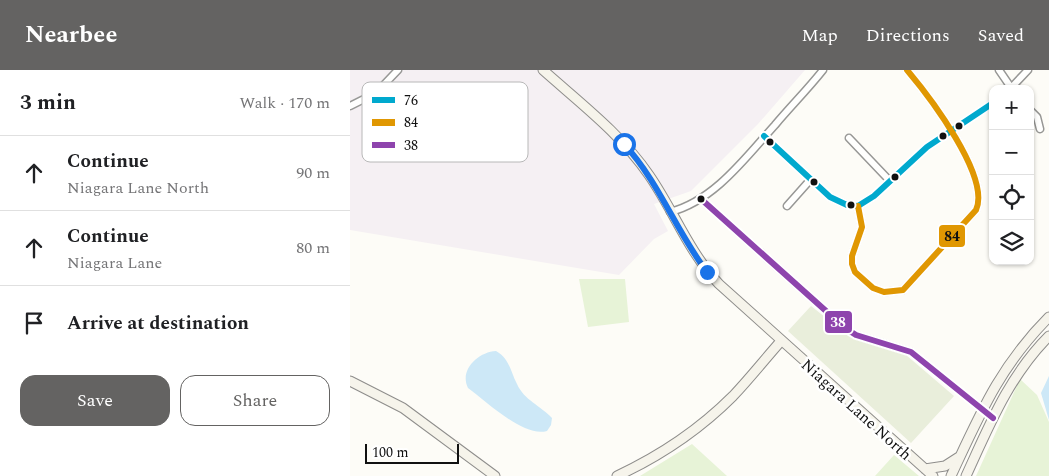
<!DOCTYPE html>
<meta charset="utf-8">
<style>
body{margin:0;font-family:Spectral,serif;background:#f2f2f2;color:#202124}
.controls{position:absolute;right:15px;top:15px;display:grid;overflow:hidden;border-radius:10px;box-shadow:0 1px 4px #0004}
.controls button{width:45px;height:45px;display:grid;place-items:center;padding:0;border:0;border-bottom:1px solid #e0e0e0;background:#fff;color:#202124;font:25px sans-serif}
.scale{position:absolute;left:15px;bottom:12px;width:94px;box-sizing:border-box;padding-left:5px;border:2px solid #111;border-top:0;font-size:14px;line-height:18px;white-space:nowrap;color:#111;-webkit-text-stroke:4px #fff;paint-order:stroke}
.stop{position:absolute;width:15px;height:15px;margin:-11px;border:4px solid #1a73e8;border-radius:50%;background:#fff}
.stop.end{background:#1a73e8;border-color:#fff;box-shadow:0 1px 5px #0008}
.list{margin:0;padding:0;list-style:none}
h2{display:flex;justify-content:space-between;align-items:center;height:65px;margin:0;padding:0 20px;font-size:21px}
h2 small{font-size:16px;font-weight:400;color:#757577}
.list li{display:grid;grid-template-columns:32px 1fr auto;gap:15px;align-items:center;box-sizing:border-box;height:75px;padding:0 20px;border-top:1px solid #e0e0e0}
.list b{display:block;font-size:19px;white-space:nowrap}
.list p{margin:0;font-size:16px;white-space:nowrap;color:#757577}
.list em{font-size:16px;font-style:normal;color:#757577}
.actions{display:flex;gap:10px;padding:15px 20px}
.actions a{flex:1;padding:11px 0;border:1px solid #646362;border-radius:15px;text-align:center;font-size:18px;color:#646362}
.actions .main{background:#646362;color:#fff}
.icon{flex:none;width:28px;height:28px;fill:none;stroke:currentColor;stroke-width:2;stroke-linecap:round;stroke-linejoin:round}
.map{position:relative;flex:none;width:699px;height:406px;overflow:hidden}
header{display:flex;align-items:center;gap:30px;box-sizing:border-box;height:70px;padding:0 25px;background:#646362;color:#fff}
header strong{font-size:24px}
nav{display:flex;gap:28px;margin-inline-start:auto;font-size:18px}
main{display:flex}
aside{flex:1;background:#fff}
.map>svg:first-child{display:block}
.industrial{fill:#f5f0f3}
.green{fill:#e7f3d7}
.cemetery{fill:#e9eedb}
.water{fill:#cde8f7}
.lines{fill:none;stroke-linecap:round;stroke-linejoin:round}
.street-casing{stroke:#979795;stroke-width:9}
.secondary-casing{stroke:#8e8d8b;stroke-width:11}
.street{stroke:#fffffe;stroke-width:6}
.secondary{stroke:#f6f4eb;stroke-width:9}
.bus-1-casing{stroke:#fff;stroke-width:10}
.bus-2-casing{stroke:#fff;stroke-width:10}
.bus-3-casing{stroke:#fff;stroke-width:10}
.bus-1{stroke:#00a9ce;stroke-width:6}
.bus-2{stroke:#e09702;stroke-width:6}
.bus-3{stroke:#8e44ad;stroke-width:6}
.route{stroke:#1a73e8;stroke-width:6}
.bus-dot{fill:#111;stroke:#fff;stroke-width:2}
.labels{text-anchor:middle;stroke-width:5;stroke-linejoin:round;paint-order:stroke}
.street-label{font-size:16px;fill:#111;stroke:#fff}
.key{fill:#fff;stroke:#b8b8b8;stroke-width:1}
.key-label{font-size:14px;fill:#111}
.line-badge{stroke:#fff;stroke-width:2}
.badge-label{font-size:14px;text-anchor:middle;font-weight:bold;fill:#fff}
.pale-badge-label{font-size:14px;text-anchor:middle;font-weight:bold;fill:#111}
</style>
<header>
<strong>Nearbee</strong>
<nav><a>Map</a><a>Directions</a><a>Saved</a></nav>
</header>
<main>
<aside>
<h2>3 min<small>Walk · 170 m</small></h2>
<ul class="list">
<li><svg class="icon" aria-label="ahead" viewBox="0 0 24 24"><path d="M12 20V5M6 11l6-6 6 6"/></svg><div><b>Continue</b><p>Niagara Lane North</p></div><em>90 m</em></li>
<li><svg class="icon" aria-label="ahead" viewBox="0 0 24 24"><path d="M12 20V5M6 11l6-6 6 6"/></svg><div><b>Continue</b><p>Niagara Lane</p></div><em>80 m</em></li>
<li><svg class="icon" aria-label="arrive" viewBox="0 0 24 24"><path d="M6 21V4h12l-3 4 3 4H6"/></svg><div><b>Arrive at destination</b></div></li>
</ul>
<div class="actions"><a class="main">Save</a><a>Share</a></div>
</aside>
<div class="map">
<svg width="699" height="406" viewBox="0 0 699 406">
<rect width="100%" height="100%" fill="#fdfcf7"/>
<!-- industrial -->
<path class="industrial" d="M0,0h455l-47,54 -67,67 -37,13 14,27 -14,8 -35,36 -269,-45z"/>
<!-- green -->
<path class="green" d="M229,209h46l4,43 -41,5z
M670,309l17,16 12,27v54h-73z
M342,374l35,32h-87z
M544,385l25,21h-44z"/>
<!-- cemetery -->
<path class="cemetery" d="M461,236l34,27 61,22 48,41 -43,47 -123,-112z"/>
<!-- water -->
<path class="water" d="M146,281c14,8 14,20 21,33 7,16 24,22 35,34l-1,7 -4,6c-23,7 -61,-30 -79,-43 -9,-18 10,-36 28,-37z
M699,306v44l-8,-27z"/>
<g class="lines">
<!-- street casing -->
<g class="street-casing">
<path id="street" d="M649,0l13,19
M660,19l18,-19
M0,36l26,-13 22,-23
M680,40l7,7 3,12
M414,66l66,61 17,8 11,1 16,-10 53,-49 66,-44
M499,68l40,42
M351,129l144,129 11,7 55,17 82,66
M437,136l24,-27
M508,136l4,21 -10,29v8l3,8 18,16 11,4 19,-2 73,-80c15,-33 -47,-114 -69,-140
M320,142c44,-11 76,-55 105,-87 16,-19 33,-36 48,-55"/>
</g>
<!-- secondary casing -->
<g class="secondary-casing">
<path id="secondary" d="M193,0c37,33 78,64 106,105 25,36 39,76 70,109l214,192
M0,311l53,27 92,68
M575,399l20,-3 14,-9
M267,406c43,-20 83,-47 116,-80 17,-18 32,-37 48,-55
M601,406c29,-62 49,-110 98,-159
M616,406c23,-50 43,-100 83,-140"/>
</g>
<!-- street -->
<use href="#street" class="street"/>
<!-- secondary -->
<use href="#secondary" class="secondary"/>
<!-- bus-1 casing -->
<g class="bus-1-casing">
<path id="bus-1" d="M414,66l66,61 17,8 11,1 16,-10 53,-49 66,-44"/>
</g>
<!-- bus-2 casing -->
<g class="bus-2-casing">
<path id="bus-2" d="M508,136l4,21 -10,29v8l3,8 18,16 11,4 19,-2 73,-80c15,-33 -47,-114 -69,-140"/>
</g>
<!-- bus-3 casing -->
<g class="bus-3-casing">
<path id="bus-3" d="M351,129l144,129 11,7 55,17 82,66"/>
</g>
<!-- bus-1 -->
<use href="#bus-1" class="bus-1"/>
<!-- bus-2 -->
<use href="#bus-2" class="bus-2"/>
<!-- bus-3 -->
<use href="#bus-3" class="bus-3"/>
</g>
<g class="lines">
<!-- route -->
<path class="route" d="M274,74c35,38 52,87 83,128"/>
</g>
<!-- markers -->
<g class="bus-dot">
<circle cx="609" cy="56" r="4.5"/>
<circle cx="593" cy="66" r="4.5"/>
<circle cx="420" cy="72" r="4.5"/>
<circle cx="545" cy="107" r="4.5"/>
<circle cx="464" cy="112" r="4.5"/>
<circle cx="351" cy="129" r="4.5"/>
<circle cx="501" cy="135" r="4.5"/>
</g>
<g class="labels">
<!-- street labels -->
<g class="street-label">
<text transform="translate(507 339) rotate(42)" y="6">Niagara Lane North</text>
</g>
</g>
<!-- legend -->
<rect x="12" y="12" width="166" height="80" rx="8" class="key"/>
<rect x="22" y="27" width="23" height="6" fill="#00a9ce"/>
<rect x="22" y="49" width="23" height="7" fill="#e09702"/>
<rect x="22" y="72" width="23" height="6" fill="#8e44ad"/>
<g class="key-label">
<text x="54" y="35">76</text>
<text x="54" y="57">84</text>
<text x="54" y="80">38</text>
</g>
<g class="line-badge">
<rect x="588" y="154" width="28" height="24" rx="5" fill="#e09702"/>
<rect x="474" y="240" width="29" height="24" rx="5" fill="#8e44ad"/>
</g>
<g class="badge-label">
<text x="488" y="257">38</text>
</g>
<g class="pale-badge-label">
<text x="602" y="171">84</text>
</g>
</svg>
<div class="controls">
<button>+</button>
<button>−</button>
<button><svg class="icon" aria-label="locate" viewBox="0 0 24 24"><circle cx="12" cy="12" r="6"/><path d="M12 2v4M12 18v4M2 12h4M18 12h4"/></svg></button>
<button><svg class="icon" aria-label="layers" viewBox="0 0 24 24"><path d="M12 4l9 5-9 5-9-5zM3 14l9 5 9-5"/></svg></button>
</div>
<div class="scale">100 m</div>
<div class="stop" style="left:274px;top:74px"></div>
<div class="stop end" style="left:357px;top:202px"></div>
</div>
</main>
